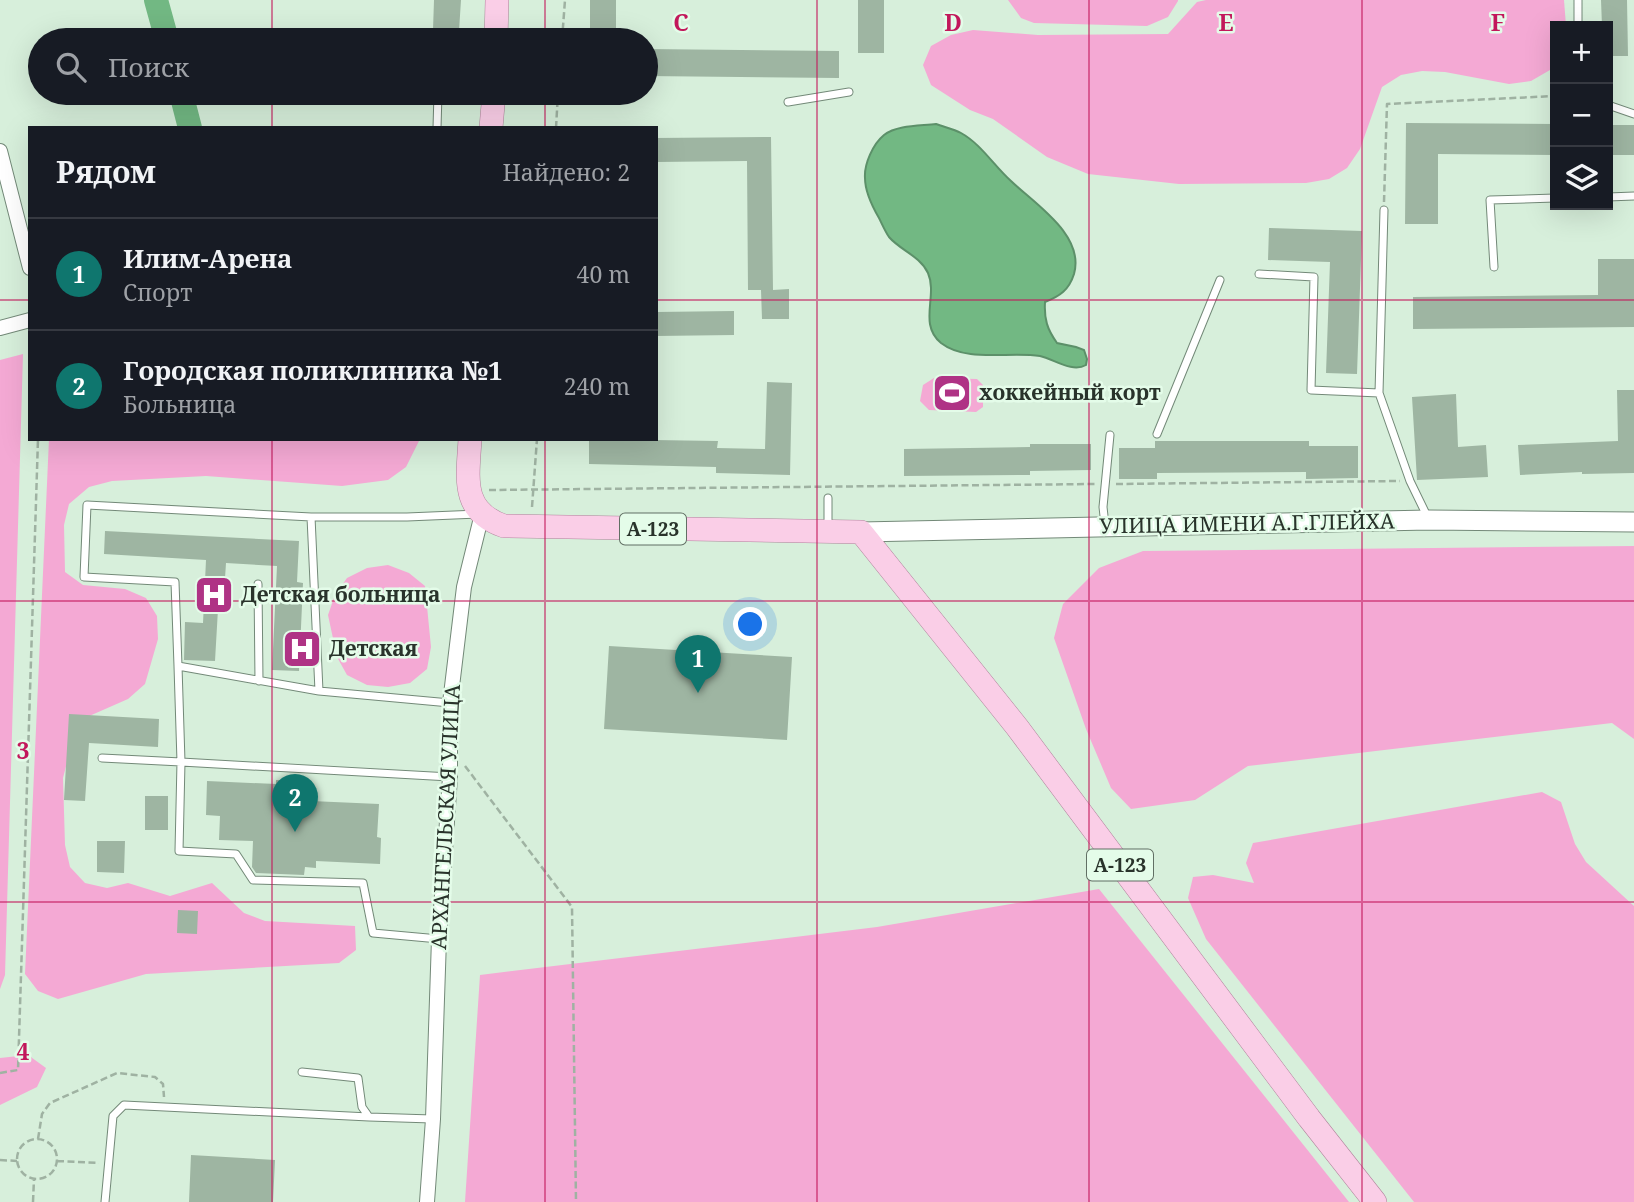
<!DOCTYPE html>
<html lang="ru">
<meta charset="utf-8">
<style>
body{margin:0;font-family:"Noto Serif",serif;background:#242831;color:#f1f3f6}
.controls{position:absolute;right:21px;top:21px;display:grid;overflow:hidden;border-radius:0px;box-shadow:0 7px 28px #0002}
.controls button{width:63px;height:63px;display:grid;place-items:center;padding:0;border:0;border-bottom:2px solid #363941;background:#171b24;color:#f1f3f6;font:35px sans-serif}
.you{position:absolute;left:751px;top:625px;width:24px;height:24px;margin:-18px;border:5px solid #fff;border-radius:50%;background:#1a73e8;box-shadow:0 0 0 10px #1a73e833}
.badge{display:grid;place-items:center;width:46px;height:46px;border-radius:50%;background:#0f766e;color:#fff;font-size:23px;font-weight:700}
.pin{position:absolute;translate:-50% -58px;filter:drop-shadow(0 2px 4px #0008)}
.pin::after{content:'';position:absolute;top:37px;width:24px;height:21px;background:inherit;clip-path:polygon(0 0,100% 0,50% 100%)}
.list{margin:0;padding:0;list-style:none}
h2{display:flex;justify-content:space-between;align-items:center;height:91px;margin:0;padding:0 28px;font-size:30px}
h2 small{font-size:23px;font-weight:400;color:#9ea1a6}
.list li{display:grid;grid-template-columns:46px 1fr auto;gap:21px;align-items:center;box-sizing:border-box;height:112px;padding:0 28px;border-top:2px solid #363941}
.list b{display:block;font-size:26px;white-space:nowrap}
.list p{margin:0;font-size:23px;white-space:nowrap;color:#9ea1a6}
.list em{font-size:23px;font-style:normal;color:#9ea1a6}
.icon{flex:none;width:38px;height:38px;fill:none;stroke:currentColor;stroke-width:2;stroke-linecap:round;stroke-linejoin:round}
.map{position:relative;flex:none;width:1634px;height:1202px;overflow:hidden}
.search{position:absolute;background:#171b24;box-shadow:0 7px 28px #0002;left:28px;top:28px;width:630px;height:77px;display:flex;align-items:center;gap:18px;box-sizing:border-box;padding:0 24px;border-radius:38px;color:#9ea1a6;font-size:26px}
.panel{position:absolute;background:#171b24;box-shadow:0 7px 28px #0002;left:28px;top:126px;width:630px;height:315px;border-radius:0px}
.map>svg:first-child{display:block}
.green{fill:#f4a9d4}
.water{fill:#72b883;stroke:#5c9069;stroke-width:2}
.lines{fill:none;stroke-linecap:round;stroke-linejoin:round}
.river{stroke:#72b883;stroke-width:24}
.building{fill:#9eb5a2}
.lane-casing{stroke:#738978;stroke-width:9}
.street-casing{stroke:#738978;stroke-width:16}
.secondary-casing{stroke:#738978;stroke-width:21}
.primary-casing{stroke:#af839b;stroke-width:24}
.path{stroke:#9fb2a2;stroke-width:2.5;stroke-dasharray:7 3.5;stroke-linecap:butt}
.lane{stroke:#fff;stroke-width:7}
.street{stroke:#fff;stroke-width:14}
.secondary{stroke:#fff;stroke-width:19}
.primary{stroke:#facee7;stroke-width:23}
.grid{fill:none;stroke:#c2185b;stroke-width:2;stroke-opacity:0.55}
.labels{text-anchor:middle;stroke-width:5;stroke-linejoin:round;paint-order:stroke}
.shield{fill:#e4fce9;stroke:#616f64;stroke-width:2}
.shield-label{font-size:19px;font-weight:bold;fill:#29332b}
.poi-label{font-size:21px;font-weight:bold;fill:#29332b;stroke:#e4fce9;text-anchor:start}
.street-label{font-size:21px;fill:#29332b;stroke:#e4fce9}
.grid-label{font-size:23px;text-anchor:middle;font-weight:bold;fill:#c2185b;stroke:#e4fce9;stroke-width:5;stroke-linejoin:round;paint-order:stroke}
</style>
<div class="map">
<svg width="1634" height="1202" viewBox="0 0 1634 1202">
<rect width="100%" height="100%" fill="#d7efdb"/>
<!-- green -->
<path class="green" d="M1008,0h170v1l-10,16 -21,9 -113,-3 -13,-5z
M1206,0h358l2,26h-11v36l-5,8 -19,11 -22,3 -64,-12 -23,-1 -21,4 -19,12 -22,62 -13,19 -18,11 -23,4 -127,1 -91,-10 -41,-17 -54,-38 -23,-9 -39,-25 -8,-20 8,-19 20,-11 22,-5 65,5 130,-1 29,-32z
M23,354l-18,621 -5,14v-629z
M934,378l43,1 6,6v22l-7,5 -47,-2 -9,-9 3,-16z
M49,439h371l-14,28 -18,13 -46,6 -136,-10 -94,5 -23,6 -20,17 -5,21 1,47 18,13 42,4 21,9 11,18 1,23 -13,45 -17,15 -41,18 -13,18 -11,43 2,67 5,22 15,16 22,5 21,-5 42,13 42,-13 32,30 21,8 90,5 1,24 -17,13 -193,11 -88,25 -20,-8 -13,-17z
M1634,546v193l-22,-16 -364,43 -53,34 -64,9 -20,-21 -25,-59 -32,-91 9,-34 36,-36 44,-17z
M388,565l21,8 16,13 6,61 -4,22 -17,14 -22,4 -21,-2 -20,-10 -10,-18 -9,-42 7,-20 12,-17 20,-10z
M1542,792l19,10 14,42 11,18 48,44v296h-220l-208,-263 -18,-41 5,-21 20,-2 41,8 -8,-20 7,-20z
M1099,889l250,313h-884l15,-227 397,-48z
M28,1055l18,13 -9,19 -37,18v-47z"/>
<!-- water -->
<path class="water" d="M936,124c8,3 18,5 25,9 20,11 33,33 50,48 24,23 74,54 63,93 -5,16 -14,22 -29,28 -1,17 2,27 12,41l19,4 8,3 3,9 -1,6c-14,8 -32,-6 -46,-9 -31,-5 -73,7 -99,-13 -23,-19 -3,-47 -13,-70 -8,-17 -28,-23 -39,-36 -4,-6 -7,-13 -10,-19 -7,-12 -14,-26 -14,-40 -1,-14 8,-34 19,-43 13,-10 36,-9 52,-11z"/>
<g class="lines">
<!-- river -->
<path class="river" d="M156,0l11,40
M181,93l9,35"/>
</g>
<!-- building -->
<path class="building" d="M434,0h27l-2,31 -26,-1z
M590,0h26v40h-26z
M858,0h26v53h-26z
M1601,0h26l1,56h-20v-30h-6z
M646,49l193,2v27l-193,-2z
M1406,123l149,1v31l-117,-1v70h-33z
M1608,125h26v30h-26z
M771,137l2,153 16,-1v30h-27l-1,-29h-13l-1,-129 -91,1v-24z
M1269,228l93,3 -5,143 -31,-1 4,-111 -62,-2z
M1598,259h36v68l-221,2v-32l185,-2z
M734,311v24l-78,1v-24z
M767,382l25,1 -2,92 -74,-2v-6l-127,-3v-25l129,2 -1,7 48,1z
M1617,390h17v83l-52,1v-2l-62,3 -2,-30 100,-4z
M1456,394l2,53 28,-2 2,32 -71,3 -5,-83z
M1155,441h154v5h49v32l-52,1v-7l-149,1v6h-38v-31h36z
M1030,444h61v26l-61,1v4l-126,1v-27l126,-2z
M105,531l194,10 -2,41 6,1 -4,88 -27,-1 5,-104 -51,-3 -3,46h-5l-3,52 -31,-1 1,-38 18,1 3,-63 -102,-6z
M609,646l183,11 -5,83 -183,-11z
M69,714l90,5 -1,28 -69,-4 -4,58 -21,-1z
M276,780l36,1 -1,20 68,3 -2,33 4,1 -1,26 -64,-3v7l-11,-1 -1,8 -48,-2 -4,-6 1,-26 -34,-1 1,-24 -14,-1 1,-34 69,3z
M145,796h23v34h-23z
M97,841h28l-1,32 -27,-1z
M178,910l20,1 -1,23 -20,-1z
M191,1155l84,5 -2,42h-84z"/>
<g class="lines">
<!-- lane casing -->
<g class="lane-casing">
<path id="lane" d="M1578,0v26
M788,102l61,-10
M1608,105l26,9
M437,128l1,-35
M1608,197l26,-1
M1384,210l-5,183 31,88 17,35
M1494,267l-4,-67 65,-2
M1259,274l55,3 -3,113 68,3
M1157,434l63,-154
M828,498v31
M311,517l8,174
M1105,525l-2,-18 7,-72
M258,584l1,97
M178,666l3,96 269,15
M450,703l-131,-12 -141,-25 -3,-84 -91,-5 3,-72 224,12h96l71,-3
M102,758l79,4 -2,89 57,3 17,26 110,3 10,50 66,6
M302,1072l56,6 4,29 7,10 63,2
M105,1202l8,-86 11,-11 245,12"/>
</g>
<!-- street casing -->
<g class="street-casing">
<path id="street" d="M0,151l30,117
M0,328l30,-8
M427,1202l6,-83 6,-180 11,-162v-74l14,-116 18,-73"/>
</g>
<!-- secondary casing -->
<g class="secondary-casing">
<path id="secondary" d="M861,532l568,-12 205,2"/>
</g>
<!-- primary casing -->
<g class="primary-casing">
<path id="primary" d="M496,40l1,-40
M491,128l3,-35
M470,439c-2,38 -10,72 34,87l357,6 156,195 292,391 66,84"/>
</g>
<!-- path -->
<path class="path" d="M562,40l3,-40
M556,128l2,-35
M1384,202l3,-98 168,-8
M1116,484l284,-3
M489,490l606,-6
M532,507l5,-68
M465,766l107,141 4,295
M0,1073l18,-3 20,-631
M38,1139l4,-25 8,-11 67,-30 38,4 8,7 1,13
M17 1159a20 20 0 1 1 40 0a20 20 0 1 1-40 0Z
M0,1160l17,1
M57,1161l42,2
M33,1202l1,-23"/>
<!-- lane -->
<use href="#lane" class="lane"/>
<!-- street -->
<use href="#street" class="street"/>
<!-- secondary -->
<use href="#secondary" class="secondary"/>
<!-- primary -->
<use href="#primary" class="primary"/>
</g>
<!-- grid -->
<path class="grid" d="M272,0v40M545,0v40M817,0v1202M1089,0v1202M1362,0v1202M272,93v35M545,93v35M0,300h30M656,300h978M272,439v763M545,439v763M0,601h1634M0,902h1634"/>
<!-- icons -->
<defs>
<g id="stadium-square" transform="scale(2.0125)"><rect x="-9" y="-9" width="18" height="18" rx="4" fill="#af3385" stroke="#e4fce9"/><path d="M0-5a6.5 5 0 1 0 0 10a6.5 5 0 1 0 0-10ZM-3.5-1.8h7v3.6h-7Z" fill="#fff"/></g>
<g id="hospital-square" transform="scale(2.0125)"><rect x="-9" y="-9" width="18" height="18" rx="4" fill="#af3385" stroke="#e4fce9"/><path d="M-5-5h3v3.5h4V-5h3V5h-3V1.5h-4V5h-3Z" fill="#fff"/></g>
</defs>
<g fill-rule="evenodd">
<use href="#stadium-square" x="952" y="393"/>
<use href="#hospital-square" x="214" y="595"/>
<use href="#hospital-square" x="302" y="649"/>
</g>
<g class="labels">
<!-- shield labels -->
<g class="shield">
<rect x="620" y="513.5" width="66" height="31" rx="5"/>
<rect x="1087" y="849.5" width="66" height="31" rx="5"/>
</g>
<g class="shield-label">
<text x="653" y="536">А-123</text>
<text x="1120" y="872">А-123</text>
</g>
<!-- poi labels -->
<g class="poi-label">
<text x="979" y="400">хоккейный корт</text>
<text x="241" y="602">Детская больница</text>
<text x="329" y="656">Детская</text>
</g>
<!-- street labels -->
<g class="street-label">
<text transform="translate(1247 524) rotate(-1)" y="7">УЛИЦА ИМЕНИ А.Г.ГЛЕЙХА</text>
<text transform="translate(446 817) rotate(-87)" y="7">АРХАНГЕЛЬСКАЯ УЛИЦА</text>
</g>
</g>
<g class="grid-label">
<text x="681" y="31">C</text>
<text x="953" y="31">D</text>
<text x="1226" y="31">E</text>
<text x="1498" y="31">F</text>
<text x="23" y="759">3</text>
<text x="23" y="1060">4</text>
</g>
</svg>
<div class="controls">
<button>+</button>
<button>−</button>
<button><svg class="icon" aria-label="layers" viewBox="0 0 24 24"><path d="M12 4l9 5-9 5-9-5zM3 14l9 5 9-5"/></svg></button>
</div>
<div class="you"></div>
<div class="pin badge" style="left:698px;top:693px">1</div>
<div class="pin badge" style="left:295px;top:832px">2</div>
<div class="search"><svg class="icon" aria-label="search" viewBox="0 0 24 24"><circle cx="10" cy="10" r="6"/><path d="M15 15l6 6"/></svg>Поиск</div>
<section class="panel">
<h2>Рядом<small>Найдено: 2</small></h2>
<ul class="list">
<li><span class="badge">1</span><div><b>Илим-Арена</b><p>Спорт</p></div><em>40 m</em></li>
<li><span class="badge">2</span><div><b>Городская поликлиника №1</b><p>Больница</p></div><em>240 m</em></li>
</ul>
</section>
</div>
